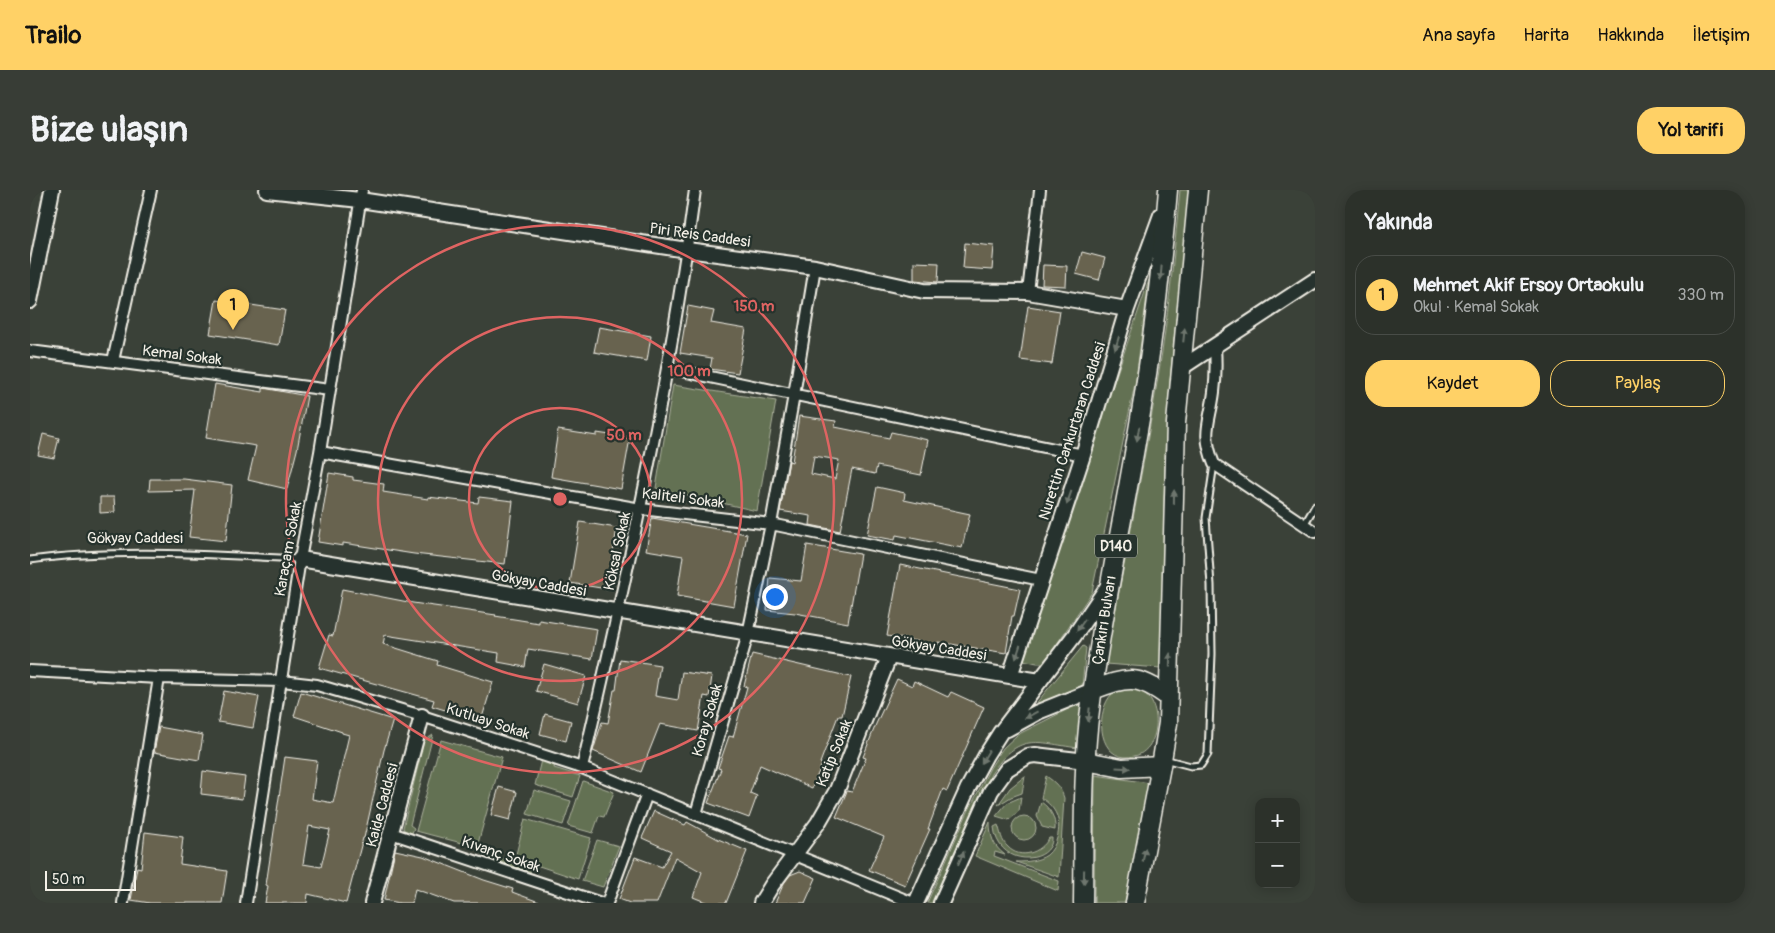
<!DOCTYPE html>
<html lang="tr">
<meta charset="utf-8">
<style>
body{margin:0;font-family:Pangolin,sans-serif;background:#383d36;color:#f1f3f6}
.controls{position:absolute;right:15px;bottom:15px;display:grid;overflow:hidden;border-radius:10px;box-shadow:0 2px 12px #0003}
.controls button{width:45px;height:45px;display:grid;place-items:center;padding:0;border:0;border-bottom:1px solid #484c47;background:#2c312a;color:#f1f3f6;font:25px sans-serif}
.scale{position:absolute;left:15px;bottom:12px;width:91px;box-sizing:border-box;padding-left:5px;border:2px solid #f4f1e8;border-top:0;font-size:14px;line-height:18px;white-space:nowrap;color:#f4f1e8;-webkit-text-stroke:4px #26332d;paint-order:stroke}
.you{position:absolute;left:744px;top:406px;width:18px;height:18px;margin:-12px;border:4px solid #fff;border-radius:50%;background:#1a73e8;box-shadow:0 0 0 8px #1a73e833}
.badge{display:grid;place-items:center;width:32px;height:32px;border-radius:50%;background:#ffd166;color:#111;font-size:16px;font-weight:700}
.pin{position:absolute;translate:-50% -41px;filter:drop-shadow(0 1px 2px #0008)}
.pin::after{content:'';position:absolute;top:26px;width:18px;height:15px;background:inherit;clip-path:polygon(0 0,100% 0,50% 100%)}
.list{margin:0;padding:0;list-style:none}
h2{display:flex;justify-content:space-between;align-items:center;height:65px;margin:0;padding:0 20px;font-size:21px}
h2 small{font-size:16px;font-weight:400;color:#a6a9a8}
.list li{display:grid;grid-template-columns:32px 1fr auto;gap:15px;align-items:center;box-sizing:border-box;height:80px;margin:0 10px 10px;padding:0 10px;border:1px solid #484c47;border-radius:20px}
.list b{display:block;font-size:19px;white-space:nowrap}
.list p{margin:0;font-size:16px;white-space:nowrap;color:#a6a9a8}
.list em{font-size:16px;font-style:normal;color:#a6a9a8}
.actions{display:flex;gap:10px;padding:15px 20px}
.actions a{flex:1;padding:11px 0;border:1px solid #ffd166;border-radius:20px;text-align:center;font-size:18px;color:#ffd166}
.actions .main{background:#ffd166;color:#111}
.map{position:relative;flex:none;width:1285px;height:713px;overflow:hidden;border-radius:20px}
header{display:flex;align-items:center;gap:30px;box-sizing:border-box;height:70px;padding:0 25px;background:#ffd166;color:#111}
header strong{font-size:24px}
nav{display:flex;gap:28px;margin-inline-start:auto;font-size:18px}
.intro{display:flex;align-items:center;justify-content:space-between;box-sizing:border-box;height:120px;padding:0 30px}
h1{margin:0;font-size:35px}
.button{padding:12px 22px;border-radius:20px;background:#ffd166;color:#111;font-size:18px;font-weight:700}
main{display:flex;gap:30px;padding:0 30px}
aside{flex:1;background:#2c312a;border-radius:20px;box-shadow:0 2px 12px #0003}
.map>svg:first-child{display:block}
.green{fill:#637152;stroke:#acb19d}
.building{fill:#676350;stroke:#f4f1e8;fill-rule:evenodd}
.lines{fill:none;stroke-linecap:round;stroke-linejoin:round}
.service-casing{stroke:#f4f1e8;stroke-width:9}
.minor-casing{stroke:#f4f1e8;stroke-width:14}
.tertiary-casing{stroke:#f4f1e8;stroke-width:18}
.trunk-casing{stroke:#f4f1e8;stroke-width:21}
.service{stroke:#26332d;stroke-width:5}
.minor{stroke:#26332d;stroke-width:10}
.tertiary{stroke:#26332d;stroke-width:14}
.trunk{stroke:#26332d;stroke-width:18}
.oneway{fill:#6e766e}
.ring{fill:none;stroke:#df6462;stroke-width:2.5}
.labels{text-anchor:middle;stroke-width:4.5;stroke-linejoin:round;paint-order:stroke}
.shield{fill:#26332d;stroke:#b6b8b0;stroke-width:1}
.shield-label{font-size:14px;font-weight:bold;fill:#f4f1e8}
.street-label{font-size:15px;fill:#f4f1e8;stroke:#26332d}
.centre{fill:#df6462;stroke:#26332d;stroke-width:2.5}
.ring-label{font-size:15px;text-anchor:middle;font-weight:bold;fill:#df6462;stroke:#26332d;stroke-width:4.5;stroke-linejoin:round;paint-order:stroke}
</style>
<header>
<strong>Trailo</strong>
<nav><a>Ana sayfa</a><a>Harita</a><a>Hakkında</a><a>İletişim</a></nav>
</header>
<div class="intro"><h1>Bize ulaşın</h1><a class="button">Yol tarifi</a></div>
<main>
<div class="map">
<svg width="1285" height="713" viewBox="0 0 1285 713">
<rect width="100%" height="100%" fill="#3a4138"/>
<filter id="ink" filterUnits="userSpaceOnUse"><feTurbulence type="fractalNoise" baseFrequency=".02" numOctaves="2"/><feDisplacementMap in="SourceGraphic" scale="10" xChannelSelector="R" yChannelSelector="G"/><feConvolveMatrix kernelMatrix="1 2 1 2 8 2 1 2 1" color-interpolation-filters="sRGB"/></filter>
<g filter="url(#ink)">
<!-- green -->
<path class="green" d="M1150,0h9l-19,191 -5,71 -4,216 -56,-4c20,-104 41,-208 57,-312 8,-54 13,-108 18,-162z
M1119,90l-13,99 -44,213 -48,71h-7l-18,-4z
M643,195l103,16 -19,110 -101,-23z
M1053,456l3,2 -4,38 -48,20z
M1096,498c5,0 11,0 15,3 15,8 18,30 13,45 -2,7 -7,14 -14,18 -4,2 -9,3 -15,3 -28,-2 -29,-47 -13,-63 3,-4 9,-5 14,-6z
M1052,512l-4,46c-43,-6 -59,-16 -87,26l-59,129h-5l39,-87 24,-48 13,-20 14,-13z
M403,545l-23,90 4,3 -2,5 -8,-3 -1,-2 21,-87z
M411,550l61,17 -25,90 -61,-16z
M511,570l14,3 -1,5 26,8 -7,21 -38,-12z
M1065,585l55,8 -23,120h-33z
M995,586l-3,17 -11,4 -13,8 12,-17z
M1016,586c9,6 15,12 18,22l-5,79 -43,-15c11,0 22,-1 31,-7 5,-4 8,-10 10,-17 5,-17 -1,-31 -16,-40z
M553,591l31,11 -10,25 -5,-1 -6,17 -25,-7z
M504,600l37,11 -8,24 -36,-11z
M991,607l-2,14 -10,9 -13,-4 11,-13z
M1011,612c9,6 15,16 14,28l-13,-3 -5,-11z
M982 638a12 12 0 1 1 24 0a12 12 0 1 1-24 0Z
M495,629l66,19 -13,41 -63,-21z
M960,632c0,14 3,24 15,33l-10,-3 -1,4 65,25 -1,10 -83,-35z
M968,635c3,8 3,16 10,22 12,13 33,6 41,-9h3c1,26 -54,31 -58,-11z
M567,650l22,6 -16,41 -21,-6z
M460,664l41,14 -1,4 -41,-14z"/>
<!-- building -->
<path class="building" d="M935,53l29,3 -2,24 -29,-2z
M1052,62l23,6 -6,22 -23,-6z
M884,72l25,1 -1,19 -24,-2z
M1013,75l24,1 -1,20 -24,-1z
M186,110l69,10 -6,35 -69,-11z
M658,116l26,5 -3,12 35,6 -8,44 -28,-4 2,-11 -32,-5z
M998,116l32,5 -8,53 -32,-4z
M569,137l52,9 -4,25 -53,-9z
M185,194l48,8v-4l44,8 -10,54 -10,39 -39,-9 8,-34 -50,-8z
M769,226l37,5 -1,6 54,11 2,-6 37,8 -7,35 -44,-9 -2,8 -23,-5 -12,62 -30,-6 1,-9 -31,-5 9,-50 3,1zM784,266l25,4 -4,19 -24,-5z
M528,240l39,6v-3l33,5 -9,51 -70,-12z
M13,244l16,4 -5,20 -16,-3z
M299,283l24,4v3l31,4 -1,8 45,7v-2l50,6 1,-6 34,4 -8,63 -91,-10 -71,-11v3l-25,-4z
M120,289h34l48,6 -6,56 -37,-4 6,-47 -46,1z
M847,297l28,6 -1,7 66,14 -8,34 -66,-13 -1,5 -28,-5z
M70,307h14l1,15 -15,1z
M622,328l95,16 -13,72 -57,-10 6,-40 -37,-6z
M550,332l37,6 -10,61 -37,-6z
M777,355l53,9 -12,69 -53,-10 -28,-3 3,-32 31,3z
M870,375l120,24 -6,27h-2l-6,37 -68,-11v3l-51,-9z
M312,399l71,14 83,12 -1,1 44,7v-3l58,9 -5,30 -64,-10 -3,18 -27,-5 1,-9 -114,-18 -2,9 55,17 -1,4 56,17 -12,39 -49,-15 2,-6 -115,-32 10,-33 4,1z
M722,464l99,23 -9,39h-4l-18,47 2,1 -10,24 -52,-23 -10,28 7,3 -8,22 -41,-15 13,-34 -3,-1 11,-32 4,1 14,-50 -3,-1z
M590,469l40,6 -5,31 23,4 4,-28 30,4 -3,21 -5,-1 -6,35 -38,-7 -19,48 -48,-21 9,-29 6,1 6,-33h2z
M514,474l42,12 -8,27 -42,-12z
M867,489l15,7 2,-5 34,16 3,-5 33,15 -37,84 -4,-2 -15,40h2l-25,56 -36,-15 15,-33 -48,-20 11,-26 5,1 14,-34 -3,-1 13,-33z
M194,501l35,6 -6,31 -35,-6z
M271,502l92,28 -9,30 -20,88h-1l-17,65 -38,-9 -1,9h-42l3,-17 -2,-1 19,-128 32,4 -5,38 21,4 16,-68 -7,-2v-1l-48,-16zM279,636l21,4 -9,37 -18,-3z
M515,524l26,7 -5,20 -26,-7z
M129,537l44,8 -4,25 -45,-8z
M173,581l42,6 -3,22 -41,-5z
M469,597l18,5 -7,28 -19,-5z
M624,621l31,14 2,-3 31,17 29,12 -21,52h-18l-15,-6 9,-25 -27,-15 -18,46h-27l-11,-4 16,-42 27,10 9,-16 -29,-13z
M115,642l38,5 -3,27 47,7 -5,32h-72l-19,-3 6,-33 4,1z
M365,660l28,6 61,24 29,9 -1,3 27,10v1h-85l-39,-14 -3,14h-12l-16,-3z
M770,681l16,7 -11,25h-30l9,-20 6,-8z"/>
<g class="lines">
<!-- service casing -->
<g class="service-casing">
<path id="service" d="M1274,335l11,-19
M0,370c89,-12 180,-5 270,-1
M1134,569l27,7 10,-1 7,-11 4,-100 -1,-69 -5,-67 8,-54"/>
</g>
<!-- minor casing -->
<g class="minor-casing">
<path id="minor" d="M998,102l12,-102
M1185,156c1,16 1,31 -1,46 -4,32 -13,39 0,72l101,68
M0,161l300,39
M83,171l38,-171
M637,178l416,87
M290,262l321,57 130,15 270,56
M0,481l129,7 123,3 35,4 105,31 160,52 331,135
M552,578c45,-191 87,-383 113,-578
M666,624l52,-180 23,-110 23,-129 21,-128
M361,643l210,70
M93,713l36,-225
M216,713l54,-344 20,-107 42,-262
M577,713l40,-109"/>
</g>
<!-- tertiary casing -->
<g class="tertiary-casing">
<path id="tertiary" d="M237,0l93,10 327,50 128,17 109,24 104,1 99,17
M0,111l22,-111
M1151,178l134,-88
M270,369l740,122
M980,486l73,-221 44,-146 34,-94
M977,539l31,-17 55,-22
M342,713l50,-187
M731,713l11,-18 46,-62 19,-33 52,-133
M886,713l52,-115 18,-33 14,-22 74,-97 34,-50
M911,713l50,-112 16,-22 21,-13 7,-1 51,6"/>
</g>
<!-- trunk casing -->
<g class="trunk-casing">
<path id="trunk" d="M1063,500c34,-13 45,-16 75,7
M1056,571l36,7 39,-2
M1053,713c1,-64 -1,-129 7,-193 11,-90 31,-179 46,-268 15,-84 25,-168 32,-252
M1105,713l26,-137 7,-43 8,-300 22,-233"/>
</g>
<!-- service -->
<use href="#service" class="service"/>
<!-- minor -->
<use href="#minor" class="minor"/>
<!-- tertiary -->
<use href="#tertiary" class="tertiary"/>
<!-- trunk -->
<use href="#trunk" class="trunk"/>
</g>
<!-- one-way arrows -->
<defs><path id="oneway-solid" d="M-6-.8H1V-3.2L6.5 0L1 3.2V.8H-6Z" transform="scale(1.25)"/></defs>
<g class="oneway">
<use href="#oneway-solid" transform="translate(1131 83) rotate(95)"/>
<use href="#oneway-solid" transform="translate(1154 145) rotate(-84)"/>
<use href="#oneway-solid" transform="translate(1087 153) rotate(107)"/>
<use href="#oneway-solid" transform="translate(1108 244) rotate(99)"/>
<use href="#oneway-solid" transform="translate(1144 307) rotate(-89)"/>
<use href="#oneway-solid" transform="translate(1039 308) rotate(109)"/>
<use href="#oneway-solid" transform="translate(1051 435) rotate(125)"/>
<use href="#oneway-solid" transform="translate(988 462) rotate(108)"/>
<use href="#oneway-solid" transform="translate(1140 470) rotate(-89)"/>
<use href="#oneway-solid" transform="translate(1001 525) rotate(152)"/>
<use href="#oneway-solid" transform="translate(1059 525) rotate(95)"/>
<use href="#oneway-solid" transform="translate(955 567) rotate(121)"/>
<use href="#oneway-solid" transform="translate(1093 578) rotate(4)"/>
<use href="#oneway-solid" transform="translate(1114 665) rotate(-79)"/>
<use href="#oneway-solid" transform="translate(931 668) rotate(-66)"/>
<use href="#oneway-solid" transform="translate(1054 687) rotate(91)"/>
</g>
</g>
<!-- distance rings -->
<g class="ring">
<circle cx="530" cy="309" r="91"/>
<circle cx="530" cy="309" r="182"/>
<circle cx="530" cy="309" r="274"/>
</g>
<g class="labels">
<!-- shield labels -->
<rect class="shield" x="1065" y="344.5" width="42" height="23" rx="4"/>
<g class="shield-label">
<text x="1086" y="361">D140</text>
</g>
<!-- street labels -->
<g class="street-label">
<text transform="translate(670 45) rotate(8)" y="5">Piri Reis Caddesi</text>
<text transform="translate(152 165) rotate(7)" y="5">Kemal Sokak</text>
<text transform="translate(1042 241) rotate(-72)" y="5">Nurettin Cankurtaran Caddesi</text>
<text transform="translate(653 308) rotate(7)" y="5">Kaliteli Sokak</text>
<text x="105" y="353">Gökyay Caddesi</text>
<text transform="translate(258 359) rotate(-80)" y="5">Karaçam Sokak</text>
<text transform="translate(587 361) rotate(-78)" y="5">Köksal Sokak</text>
<text transform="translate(509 393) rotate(10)" y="5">Gökyay Caddesi</text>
<text transform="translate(1074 430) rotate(-81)" y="5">Çankırı Bulvarı</text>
<text transform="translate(909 458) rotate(9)" y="5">Gökyay Caddesi</text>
<text transform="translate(677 530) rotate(-74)" y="5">Koray Sokak</text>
<text transform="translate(458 531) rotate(18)" y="5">Kutluay Sokak</text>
<text transform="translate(804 563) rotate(-68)" y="5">Katip Sokak</text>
<text transform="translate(352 615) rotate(-75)" y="5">Kaide Caddesi</text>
<text transform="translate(471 664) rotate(19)" y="5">Kıvanç Sokak</text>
</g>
</g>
<circle cx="530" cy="309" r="8" class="centre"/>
<g class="ring-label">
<text x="724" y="121">150 m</text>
<text x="659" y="186">100 m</text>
<text x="594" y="250">50 m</text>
</g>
</svg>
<div class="controls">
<button>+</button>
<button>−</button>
</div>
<div class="scale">50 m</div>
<div class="you"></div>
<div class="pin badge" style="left:203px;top:140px">1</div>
</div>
<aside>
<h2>Yakında<small></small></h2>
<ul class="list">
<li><span class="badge">1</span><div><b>Mehmet Akif Ersoy Ortaokulu</b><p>Okul · Kemal Sokak</p></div><em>330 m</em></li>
</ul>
<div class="actions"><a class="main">Kaydet</a><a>Paylaş</a></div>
</aside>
</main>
